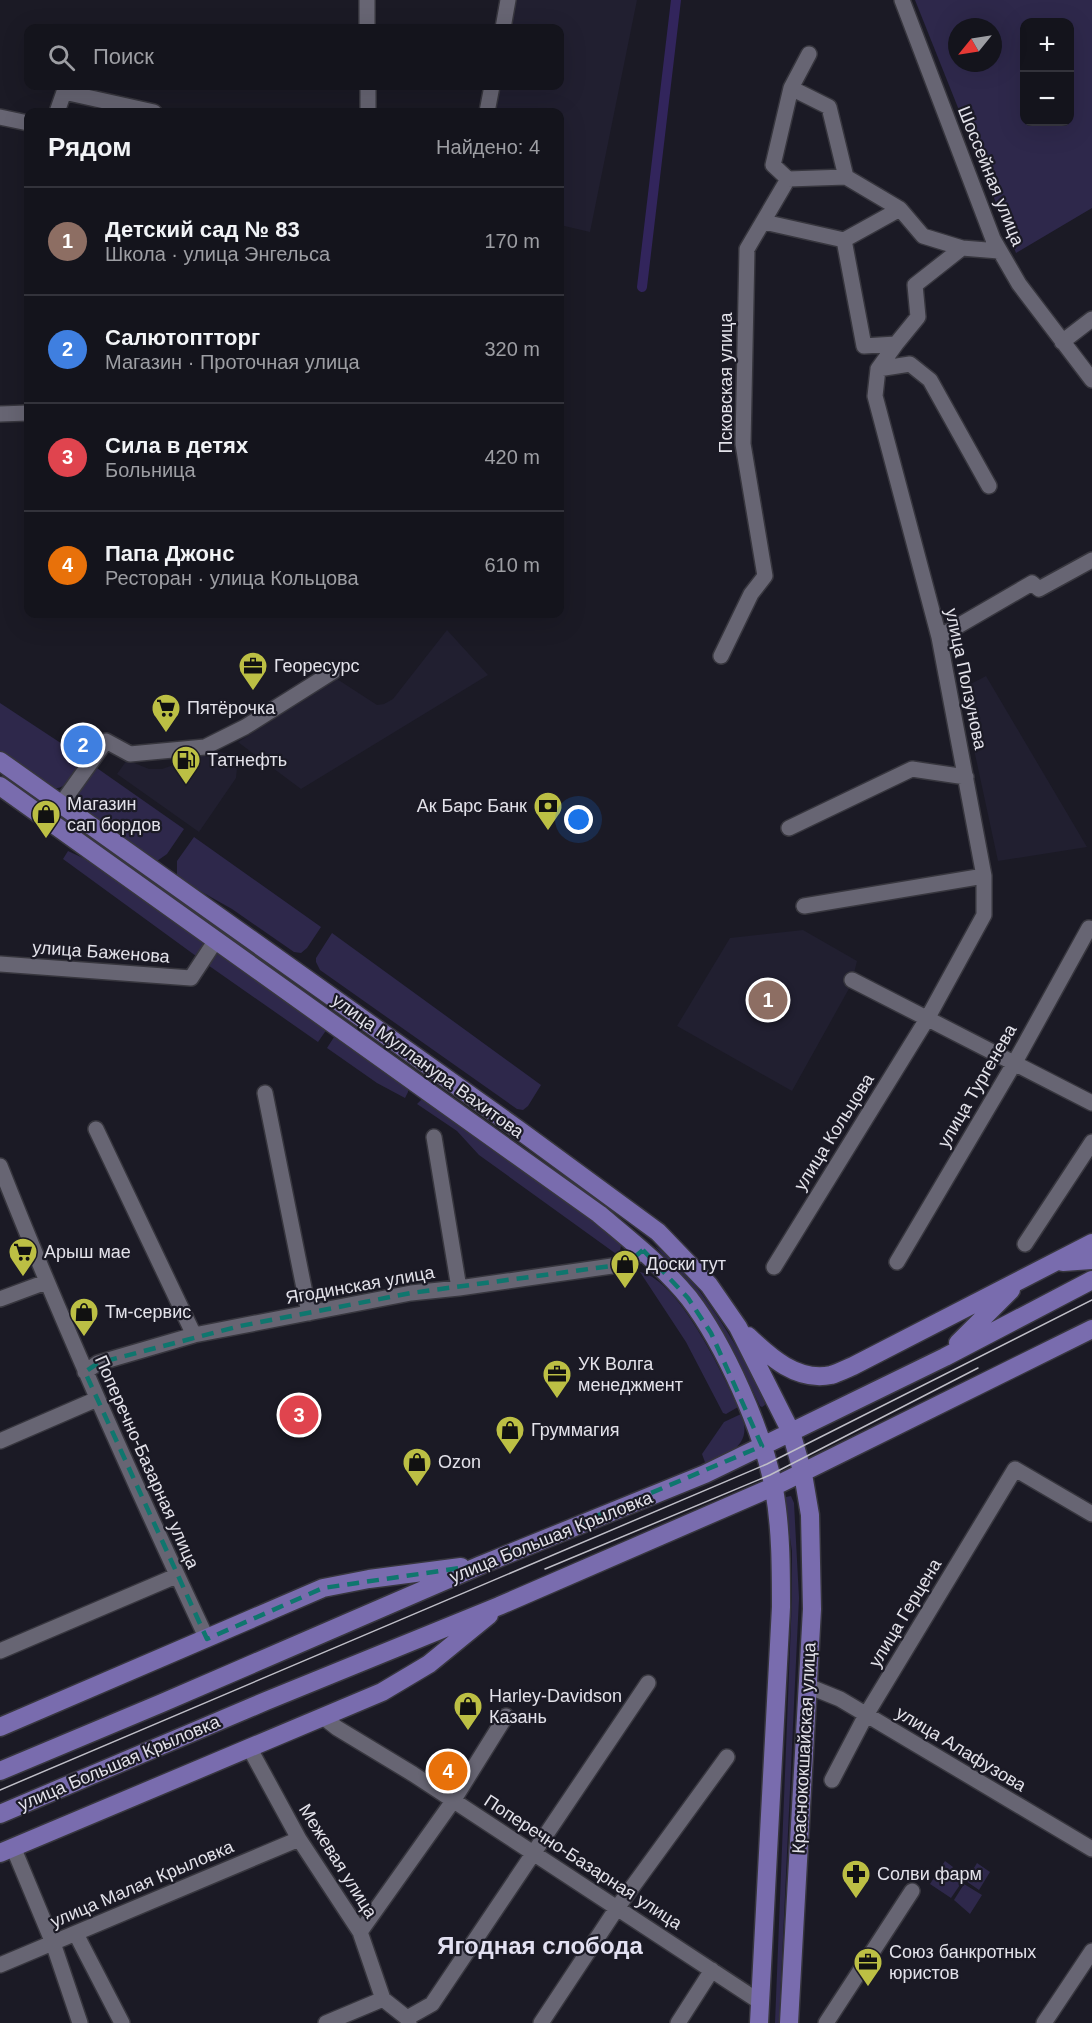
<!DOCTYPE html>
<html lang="ru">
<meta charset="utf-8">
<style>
body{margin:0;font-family:Helvetica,sans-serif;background:#1d1d25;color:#f1f3f6}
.controls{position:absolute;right:18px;top:18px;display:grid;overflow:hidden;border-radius:12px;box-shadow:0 6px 24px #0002}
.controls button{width:54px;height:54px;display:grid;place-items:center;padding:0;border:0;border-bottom:2px solid #33333b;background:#14141c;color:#f1f3f6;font:30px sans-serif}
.compass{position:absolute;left:948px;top:18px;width:54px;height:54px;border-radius:50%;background:#14141c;box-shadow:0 6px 24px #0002;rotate:240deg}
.you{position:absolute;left:579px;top:820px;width:21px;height:21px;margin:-15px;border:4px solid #fff;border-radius:50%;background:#1a73e8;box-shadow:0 0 0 9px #1a73e833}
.badge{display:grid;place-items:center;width:39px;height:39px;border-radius:50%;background:#bcbf44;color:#fff;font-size:20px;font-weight:700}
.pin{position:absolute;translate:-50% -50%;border:3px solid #fff;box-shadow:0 2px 6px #0006}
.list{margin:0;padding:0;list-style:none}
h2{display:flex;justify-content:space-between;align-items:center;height:78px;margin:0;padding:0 24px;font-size:26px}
h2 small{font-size:20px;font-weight:400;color:#9d9ea3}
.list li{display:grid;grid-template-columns:39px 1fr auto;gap:18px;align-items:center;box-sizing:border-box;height:108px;padding:0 24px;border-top:2px solid #33333b}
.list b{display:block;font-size:22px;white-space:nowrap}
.list p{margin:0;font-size:20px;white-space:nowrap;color:#9d9ea3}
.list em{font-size:20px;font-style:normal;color:#9d9ea3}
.icon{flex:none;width:33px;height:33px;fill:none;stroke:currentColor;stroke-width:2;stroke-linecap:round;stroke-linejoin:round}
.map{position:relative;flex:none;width:1092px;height:2023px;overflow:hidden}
.search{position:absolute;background:#14141c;box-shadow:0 6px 24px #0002;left:24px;top:24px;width:540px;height:66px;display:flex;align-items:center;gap:15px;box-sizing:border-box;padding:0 21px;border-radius:12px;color:#9d9ea3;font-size:22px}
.panel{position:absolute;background:#14141c;box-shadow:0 6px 24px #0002;left:24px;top:108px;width:540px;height:510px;border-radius:12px}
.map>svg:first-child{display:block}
.built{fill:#211f30}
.green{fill:#2e284b;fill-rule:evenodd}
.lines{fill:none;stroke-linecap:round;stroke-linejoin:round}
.canal{stroke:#32255c;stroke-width:10}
.minor-casing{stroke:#37363e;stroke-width:18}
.major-casing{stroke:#37363e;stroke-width:21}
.minor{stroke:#676573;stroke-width:15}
.major{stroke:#796cae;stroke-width:18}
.tram{stroke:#bfbec7;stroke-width:1.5}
.marked{fill:none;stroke:#0f766e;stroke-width:4.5;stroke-dasharray:12 8;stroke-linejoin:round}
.labels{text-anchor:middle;stroke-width:4.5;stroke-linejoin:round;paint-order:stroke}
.street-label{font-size:18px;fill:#e3e2ea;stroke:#1b1a25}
.poi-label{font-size:18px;fill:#e3e2ea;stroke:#1b1a25;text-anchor:start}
.district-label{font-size:24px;font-weight:bold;fill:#e2e0f1;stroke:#1b1a25}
</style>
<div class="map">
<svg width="1092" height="2023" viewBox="0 0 1092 2023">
<rect width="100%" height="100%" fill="#1b1a25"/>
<!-- built -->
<path class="built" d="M503,0h134l-47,232 -30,-7v-113h-75l4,-26h71v-58h-62z
M447,630l41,45 -187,114 -63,-47 99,-63 40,26 7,-1 9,-5z
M986,676l101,171 -89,14 -37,-172z
M214,751l15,3 8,14 -1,10 -37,54 -82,-58 10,-14 22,9h13z
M803,930l54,31 -6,24 -59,106 -115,-65 53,-88z"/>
<!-- green -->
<path class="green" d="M915,0h177v208l-76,45zM1024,22h46v100h-46zM957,27h36v36h-36z
M0,703l85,56c-8,10 -17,31 -31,29l-54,-37z
M94,766l90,63 -17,25 -10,7 -4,-1 -73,-54 -5,-9 3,-7z
M194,837l127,90 -14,21 -6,5 -7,-1 -62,-43 -46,-26 -9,-8v-14z
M68,851l28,13 104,75 3,4v4l-7,9 -133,-97z
M332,933l209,152 -13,21 -5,4 -6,-1 -197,-139 -4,-8v-4z
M216,953l6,2 105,74 -9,13 -113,-79z
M336,1034l72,53v5l-3,6 -28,-15 -50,-35z
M423,1098l144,102 53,42 1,4 -2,10 -140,-101 -22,-24 -40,-27z
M655,1246c36,23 75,88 95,125 6,11 14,22 15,34l-3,2 -2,-1 -20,-42 -19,-34 -21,-31z
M640,1272c39,8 82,101 98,135l-12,7 -3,-1 -37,-71z
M741,1414c13,31 -13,40 -35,51l-4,-11 22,-32z
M791,1496l3,7 5,95 -20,425h-4l17,-425v-47l-7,-46 1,-8z
M945,1861l8,6 -6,10 3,2 2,-3 10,6 -11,16 -21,-14z
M977,1863l13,9 -11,18 -13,-9z
M964,1884l18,11 -12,19 -16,-14z"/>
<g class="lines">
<!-- canal -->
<path class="canal" d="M642,287l34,-287"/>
<!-- minor casing -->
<g class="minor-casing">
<path id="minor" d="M367,0v28
M902,0l91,239 26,45 73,96
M503,28l5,-28
M368,86v26
M791,88l18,-34
M57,112l7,-20 90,20
M487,112l5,-26
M0,117l28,6
M788,179l58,-2
M764,222l80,18
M1062,342l30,-23
M896,344l22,-27 -3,-32 47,-37
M878,369l32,-5 20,16 59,106
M0,414l28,-1
M939,637l93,-54 7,6 53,-29
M721,656l30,-62 14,-18 -22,-132 4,-195 41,-70 -15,-14 18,-77 38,19 17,70 54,32
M61,804l45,-63 24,13 75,-7 40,-20 89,-56
M789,828l123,-59 54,8
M804,906l180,-30
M0,964l191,14 25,-38
M852,980l240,123
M265,1093l44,220
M96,1129l98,206
M434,1137l25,151
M0,1166c63,160 134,317 207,473
M1025,1244l67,-102
M897,1262l118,-200 74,-134
M774,1267l153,-248 57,-104v-39l-45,-239 -64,-241 3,-27 18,-25 -32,2 -20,-106 56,-31 23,27 39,12 37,3
M0,1299l46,-17
M85,1372l13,-9 96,-28 217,-42 48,-5 167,-24 17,-14
M0,1441l97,-42
M0,1651l176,-75
M808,1686l32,13 252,150
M323,1717l14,11 76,46 347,228
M250,1749l49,90 61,93 23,67 24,19 2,5
M832,1780l34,-65 149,-246 77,45
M13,1847l40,96 27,80
M360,1932l93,-131 53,-85
M76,1934l46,89
M0,1965l299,-126
M407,2018l25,-14 216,-321
M326,2023l57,-24
M541,2023l76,-115 110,-151
M678,2023l34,-53
M826,2023l86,-132
M1044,2023l48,-72"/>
</g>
<!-- major casing -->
<g class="major-casing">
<path id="major" d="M0,761l519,369 139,102 51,53 29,42 53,105 12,42 7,41 2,94 -23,414
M0,786l599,428c31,26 64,52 90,84 36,47 74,133 85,191 7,39 7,79 7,118l-22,416
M1063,1262l29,-2
M748,1336c22,21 49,46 83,39 7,-2 15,-6 22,-9l239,-123
M958,1343l53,-53
M0,1727l323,-139 46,-9 92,-12
M0,1771l162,-68 319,-138 224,-91 240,-117 147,-77
M0,1814l266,-113 233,-95 274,-119 319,-158
M0,1853l382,-161 47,-28 60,-49"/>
</g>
<!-- minor -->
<use href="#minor" class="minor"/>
<!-- major -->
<use href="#major" class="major"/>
<!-- tram -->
<path class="tram" d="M545,1569l225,-94 208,-107
M0,1790l767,-326 325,-164"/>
</g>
<!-- marked area -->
<path class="marked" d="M643,1250l45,48 23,35 51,113 -281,119 -158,23 -116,51 -122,-267 13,-9 142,-37 171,-33 215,-29z"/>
<!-- icons -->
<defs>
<g id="office-pin" transform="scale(1.5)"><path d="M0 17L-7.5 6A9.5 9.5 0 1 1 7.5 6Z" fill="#bcbf44" stroke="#1b1a25"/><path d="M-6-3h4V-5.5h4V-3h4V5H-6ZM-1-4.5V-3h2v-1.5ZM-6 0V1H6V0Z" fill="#111"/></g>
<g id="supermarket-pin" transform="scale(1.5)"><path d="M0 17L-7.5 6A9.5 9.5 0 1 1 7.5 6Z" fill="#bcbf44" stroke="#1b1a25"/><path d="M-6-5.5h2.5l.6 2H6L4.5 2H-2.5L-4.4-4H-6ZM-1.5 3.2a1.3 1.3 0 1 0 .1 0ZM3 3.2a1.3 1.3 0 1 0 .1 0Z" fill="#111"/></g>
<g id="fuel-pin" transform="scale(1.5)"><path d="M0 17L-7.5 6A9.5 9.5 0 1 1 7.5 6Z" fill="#bcbf44" stroke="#1b1a25"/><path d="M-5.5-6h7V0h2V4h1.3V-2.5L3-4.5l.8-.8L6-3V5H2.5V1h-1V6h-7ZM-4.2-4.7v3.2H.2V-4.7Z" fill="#111"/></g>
<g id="bank-pin" transform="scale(1.5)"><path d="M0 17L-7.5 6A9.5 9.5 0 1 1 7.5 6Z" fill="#bcbf44" stroke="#1b1a25"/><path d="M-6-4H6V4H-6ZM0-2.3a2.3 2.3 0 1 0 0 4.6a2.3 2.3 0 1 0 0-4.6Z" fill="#111"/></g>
<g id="shop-pin" transform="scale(1.5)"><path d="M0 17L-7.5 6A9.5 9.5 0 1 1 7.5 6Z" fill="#bcbf44" stroke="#1b1a25"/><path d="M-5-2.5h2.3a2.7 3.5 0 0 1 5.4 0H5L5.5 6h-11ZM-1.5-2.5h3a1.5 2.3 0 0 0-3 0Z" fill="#111"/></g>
<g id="pharmacy-pin" transform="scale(1.5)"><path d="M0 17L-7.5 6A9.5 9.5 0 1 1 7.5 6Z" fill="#bcbf44" stroke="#1b1a25"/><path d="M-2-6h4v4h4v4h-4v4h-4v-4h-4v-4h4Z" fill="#111"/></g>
</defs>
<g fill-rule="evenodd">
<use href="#office-pin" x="253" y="666"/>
<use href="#supermarket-pin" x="166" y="708"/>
<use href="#fuel-pin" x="186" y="760"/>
<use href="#bank-pin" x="548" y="806"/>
<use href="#shop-pin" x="46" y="814"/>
<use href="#supermarket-pin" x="23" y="1252"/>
<use href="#shop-pin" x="625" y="1264"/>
<use href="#shop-pin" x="84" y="1312"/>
<use href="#office-pin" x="557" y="1374"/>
<use href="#shop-pin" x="510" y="1430"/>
<use href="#shop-pin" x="417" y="1462"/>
<use href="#shop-pin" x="468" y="1706"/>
<use href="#pharmacy-pin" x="856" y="1874"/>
<use href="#office-pin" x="868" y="1962"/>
</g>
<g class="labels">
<!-- street labels -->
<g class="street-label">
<text transform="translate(991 176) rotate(68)" y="6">Шоссейная улица</text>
<text transform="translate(726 383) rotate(-90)" y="6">Псковская улица</text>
<text transform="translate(966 679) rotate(78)" y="6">улица Ползунова</text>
<text transform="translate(101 952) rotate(4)" y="6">улица Баженова</text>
<text transform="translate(428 1066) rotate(36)" y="6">улица Мулланура Вахитова</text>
<text transform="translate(977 1086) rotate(-60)" y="6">улица Тургенева</text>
<text transform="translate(834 1132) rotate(-58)" y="6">улица Кольцова</text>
<text transform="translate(360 1285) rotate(-10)" y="6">Ягодинская улица</text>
<text transform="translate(147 1462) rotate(66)" y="6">Поперечно-Базарная улица</text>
<text transform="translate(551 1537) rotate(-22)" y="6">улица Большая Крыловка</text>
<text transform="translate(905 1613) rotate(-59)" y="6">улица Герцена</text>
<text transform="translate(804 1748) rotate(-87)" y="6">Краснококшайская улица</text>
<text transform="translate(961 1749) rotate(31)" y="6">улица Алафузова</text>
<text transform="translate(119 1763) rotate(-23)" y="6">улица Большая Крыловка</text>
<text transform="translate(338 1861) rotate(58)" y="6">Межевая улица</text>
<text transform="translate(583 1862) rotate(33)" y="6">Поперечно-Базарная улица</text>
<text transform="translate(142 1884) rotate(-23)" y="6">улица Малая Крыловка</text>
</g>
<!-- poi labels -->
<g class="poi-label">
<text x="274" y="672">Георесурс</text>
<text x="187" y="714">Пятёрочка</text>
<text x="207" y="766">Татнефть</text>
<text x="67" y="810">Магазин<tspan x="67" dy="21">сап бордов</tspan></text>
<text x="527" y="812" text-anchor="end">Ак Барс Банк</text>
<text x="44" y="1258">Арыш мае</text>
<text x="646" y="1270">Доски тут</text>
<text x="105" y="1318">Тм-сервис</text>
<text x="578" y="1370">УК Волга<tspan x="578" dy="21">менеджмент</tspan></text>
<text x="531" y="1436">Груммагия</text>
<text x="438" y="1468">Ozon</text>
<text x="489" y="1702">Harley-Davidson<tspan x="489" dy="21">Казань</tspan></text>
<text x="877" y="1880">Солви фарм</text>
<text x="889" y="1958">Союз банкротных<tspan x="889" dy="21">юристов</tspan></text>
</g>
<!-- district labels -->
<g class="district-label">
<text x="540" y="1954">Ягодная слобода</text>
</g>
</g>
</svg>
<div class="controls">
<button>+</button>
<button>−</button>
</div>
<svg class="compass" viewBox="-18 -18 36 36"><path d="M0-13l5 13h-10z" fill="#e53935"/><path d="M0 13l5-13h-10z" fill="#9d9ea3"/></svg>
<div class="you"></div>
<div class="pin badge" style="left:768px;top:1000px;background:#8d6e63">1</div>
<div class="pin badge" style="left:83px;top:745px;background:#3f7fe0">2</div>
<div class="pin badge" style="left:299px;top:1415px;background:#e0444e">3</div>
<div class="pin badge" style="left:448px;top:1771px;background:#e8710a">4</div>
<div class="search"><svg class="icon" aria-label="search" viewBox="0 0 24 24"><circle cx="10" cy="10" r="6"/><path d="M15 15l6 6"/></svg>Поиск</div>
<section class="panel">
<h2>Рядом<small>Найдено: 4</small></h2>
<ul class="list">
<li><span class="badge" style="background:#8d6e63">1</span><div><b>Детский сад № 83</b><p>Школа · улица Энгельса</p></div><em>170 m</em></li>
<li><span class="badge" style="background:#3f7fe0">2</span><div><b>Салютоптторг</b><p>Магазин · Проточная улица</p></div><em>320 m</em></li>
<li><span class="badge" style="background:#e0444e">3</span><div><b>Сила в детях</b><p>Больница</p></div><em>420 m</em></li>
<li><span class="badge" style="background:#e8710a">4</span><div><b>Папа Джонс</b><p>Ресторан · улица Кольцова</p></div><em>610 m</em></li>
</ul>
</section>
</div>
